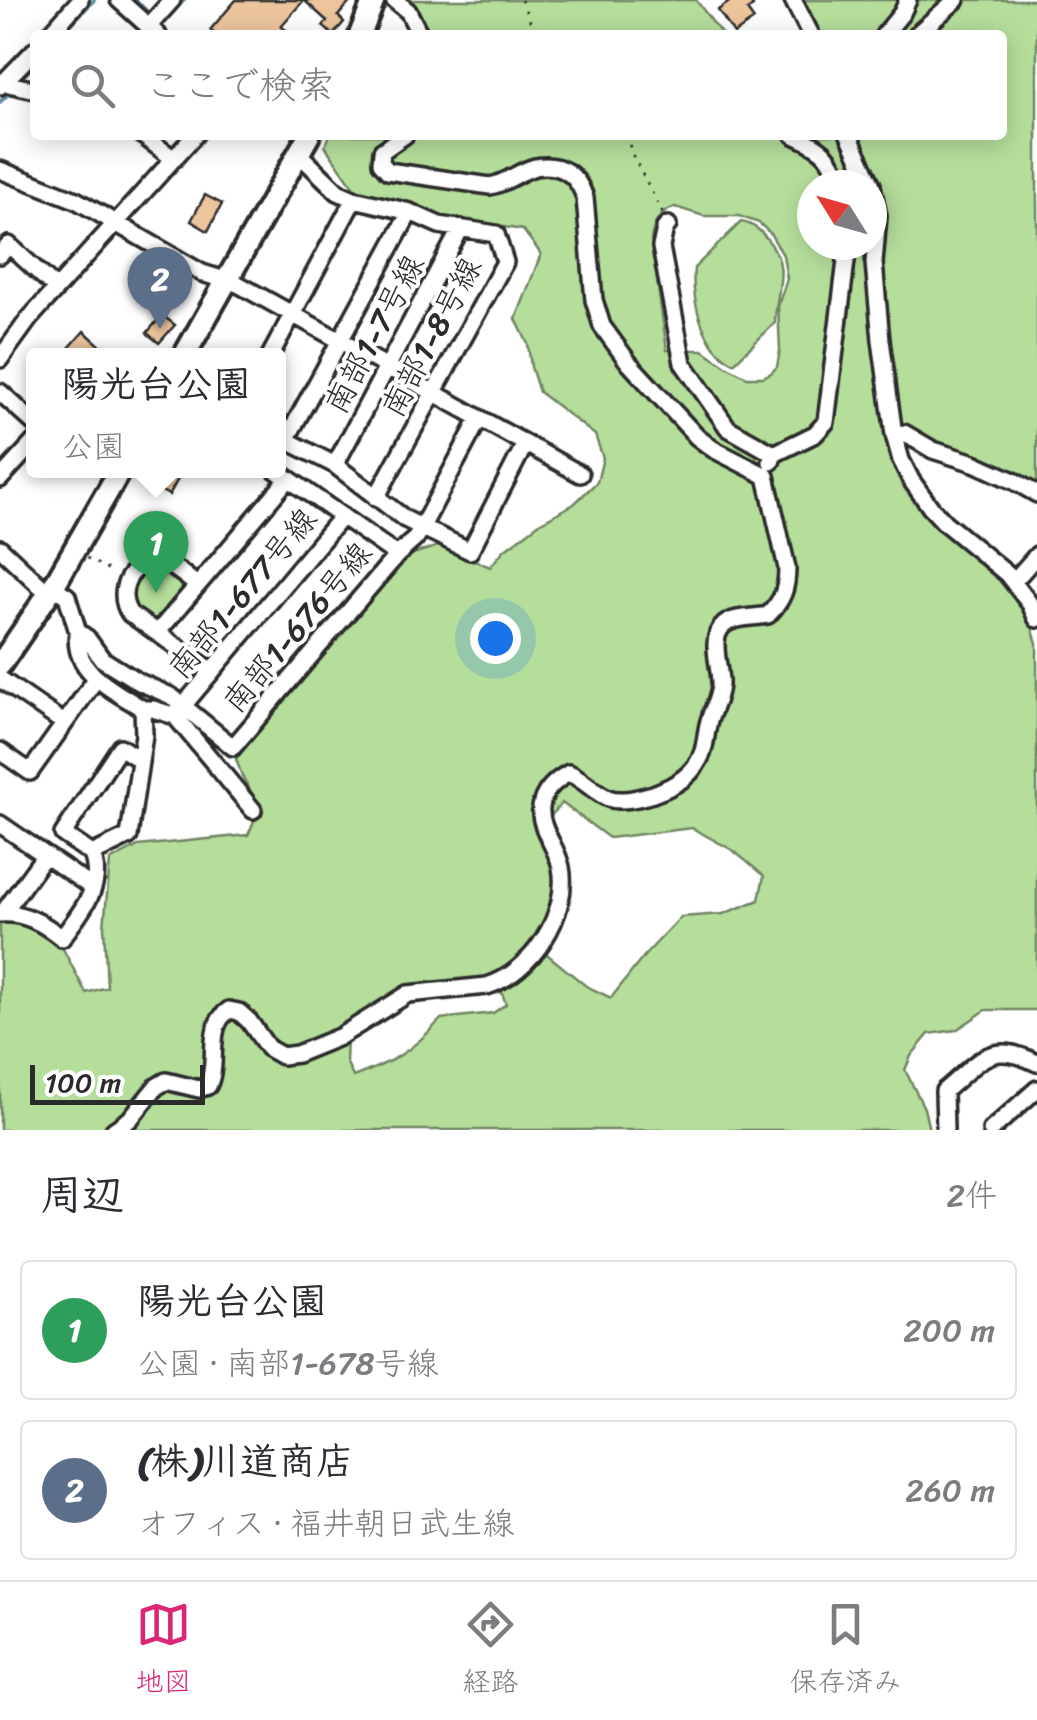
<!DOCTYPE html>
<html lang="ja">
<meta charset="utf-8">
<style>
body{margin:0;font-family:Sriracha,"Klee One",sans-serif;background:#f7f7f7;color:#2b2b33}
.compass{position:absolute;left:797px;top:170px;width:90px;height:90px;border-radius:50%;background:#fff;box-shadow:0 5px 25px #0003;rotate:307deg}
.scale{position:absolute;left:30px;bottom:25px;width:175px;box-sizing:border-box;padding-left:10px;border:5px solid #2b2b2b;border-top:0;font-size:28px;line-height:35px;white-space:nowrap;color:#2b2b2b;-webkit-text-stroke:8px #fff;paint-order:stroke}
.you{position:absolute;left:495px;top:638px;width:35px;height:35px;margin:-25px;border:8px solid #fff;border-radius:50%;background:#1a73e8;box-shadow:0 0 0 15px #1a73e833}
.badge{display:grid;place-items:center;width:65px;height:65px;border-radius:50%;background:#db2777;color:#fff;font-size:32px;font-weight:700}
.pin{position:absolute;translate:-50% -82px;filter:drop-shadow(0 2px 5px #0008)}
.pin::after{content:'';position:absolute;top:52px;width:35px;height:30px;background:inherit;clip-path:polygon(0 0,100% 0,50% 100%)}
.popup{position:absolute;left:26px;top:348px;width:260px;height:130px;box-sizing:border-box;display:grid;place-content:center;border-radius:10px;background:#fff;filter:drop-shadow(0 2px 8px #0005);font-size:32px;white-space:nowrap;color:#7c7c81}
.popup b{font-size:38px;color:#2b2b33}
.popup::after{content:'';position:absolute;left:50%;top:100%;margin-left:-20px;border:20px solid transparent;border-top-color:#fff}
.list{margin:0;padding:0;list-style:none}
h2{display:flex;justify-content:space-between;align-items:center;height:130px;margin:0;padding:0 40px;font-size:42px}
h2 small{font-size:32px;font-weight:400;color:#7c7c81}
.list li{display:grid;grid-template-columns:65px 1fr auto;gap:30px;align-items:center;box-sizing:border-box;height:140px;margin:0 20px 20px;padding:0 20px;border:2px solid #e1e1e2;border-radius:10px}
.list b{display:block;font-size:38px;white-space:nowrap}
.list p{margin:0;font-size:32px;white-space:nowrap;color:#7c7c81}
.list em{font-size:32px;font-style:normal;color:#7c7c81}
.icon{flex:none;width:55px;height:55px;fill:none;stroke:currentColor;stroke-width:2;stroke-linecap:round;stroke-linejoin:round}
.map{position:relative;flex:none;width:1037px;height:1130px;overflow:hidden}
.search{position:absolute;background:#fff;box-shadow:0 5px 25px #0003;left:30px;right:30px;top:30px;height:110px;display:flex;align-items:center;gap:25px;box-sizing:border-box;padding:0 35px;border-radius:10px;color:#7c7c81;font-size:38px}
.sheet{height:450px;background:#fff}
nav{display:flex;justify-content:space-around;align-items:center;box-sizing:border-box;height:140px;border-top:2px solid #e1e1e2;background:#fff;font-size:28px;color:#7c7c81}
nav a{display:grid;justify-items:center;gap:5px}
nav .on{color:#db2777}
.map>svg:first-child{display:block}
.green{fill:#b5de9b;stroke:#708463;stroke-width:2.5;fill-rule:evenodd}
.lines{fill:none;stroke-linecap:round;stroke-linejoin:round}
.stream{stroke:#668da1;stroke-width:4}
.building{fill:#ecc59c;stroke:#2b2b2b;stroke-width:2.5}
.minor-casing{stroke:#2b2b2b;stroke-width:22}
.major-casing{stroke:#2b2b2b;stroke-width:28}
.path{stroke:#2b2b2b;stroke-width:2.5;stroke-dasharray:2.5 8;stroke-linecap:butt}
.minor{stroke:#fff;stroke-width:15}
.major{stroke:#fff;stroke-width:20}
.labels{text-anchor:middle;stroke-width:8;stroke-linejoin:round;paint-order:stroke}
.street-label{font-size:32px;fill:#2b2b2b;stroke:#fff}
</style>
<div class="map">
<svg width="1037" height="1130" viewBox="0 0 1037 1130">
<rect width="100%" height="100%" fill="#fff"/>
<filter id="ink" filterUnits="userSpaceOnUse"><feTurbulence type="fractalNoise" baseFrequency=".01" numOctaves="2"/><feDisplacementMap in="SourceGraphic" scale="20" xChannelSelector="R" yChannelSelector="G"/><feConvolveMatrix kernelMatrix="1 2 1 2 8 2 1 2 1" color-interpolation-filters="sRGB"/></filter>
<g filter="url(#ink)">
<!-- green -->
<path class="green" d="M404,0h292l26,35h-292l-17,-27z
M801,0h101l-29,35h-55z
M911,0h126v487c-43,-27 -95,-34 -136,-65l-16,3c4,29 18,61 37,85 40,49 97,64 115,133v367h-51l-30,20 -27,4 -18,22 -6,14 19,38 5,22h-929v-209l15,-2 36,17 11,11 24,46 21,-6 -3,-60 6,-66 28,-15 110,-11 12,-28 -18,-31 -6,-17 171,-203 34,-11 49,22 14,-17 37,-28 33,-18 23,-22 6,-24 -8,-23 -56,-43 -8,-25 -3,-23 -12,-25 25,-65 -18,-24 -82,-13 -31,-14 -55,-14 -30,-43 5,-11h672v-100h-115zM812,185h60v60h-60zM675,207l29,9h35l20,7 11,10 13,22 4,24 -9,26 2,45 -3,17 -6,6 -8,4h-16l-21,-11 -23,-16h-36l-16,-110c2,-16 8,-27 24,-33zM562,803l47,35 83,-10 42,23 30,25 -5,24 -36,14 -42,3 -36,38 -34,43 -25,-12 -43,-35c9,-15 21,-29 26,-45l-21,-87zM500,988l6,16 -13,9 -52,6c-30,33 -46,42 -88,58l-7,-16 1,-22 49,-32 22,-10z
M741,222c12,2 19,8 26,17 25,29 8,51 8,84l-41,40c-31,-15 -43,-62 -40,-95z
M165,568l22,15v6l-30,35 -24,-13 -4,-22 11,-17z"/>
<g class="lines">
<!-- stream -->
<path class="stream" d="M135,0l15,14
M160,23l2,1 22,-24
M61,35l33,-35
M21,79l14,-15
M0,102l9,-9"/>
</g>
<!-- building -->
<path class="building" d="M236,0h116l-14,16 6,6 -11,13 -10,-9 4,-5 -23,-21 -23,26 11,9h-75l-7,-5z
M732,0h17l4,6 -6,4 7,10 -20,14 -16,-24z
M205,195l17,9 -14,27 -17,-10z
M162,315l13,10 -16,18 -12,-10z
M84,331l28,25h-50z
M140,470h22l16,9 -9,16 -33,-18z"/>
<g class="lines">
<!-- minor casing -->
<g class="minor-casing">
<path id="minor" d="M119,0l39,35
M394,0l14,11 12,24
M793,0l18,35
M148,27l24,-27
M49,35l31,-35
M884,35l18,-22 6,-13
M916,35l40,-35
M0,82l35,8
M0,86l35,-36
M142,135l32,24
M405,135l-23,16 -1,12 7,8 102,15c17,-3 29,-15 45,-19 26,-5 43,8 50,31l9,102 8,26 27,37 68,74 16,12 53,27
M794,135c31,14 35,19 48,50
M849,135l23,50
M299,154l39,38 16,7 56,13 29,13 57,9 9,28 -129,236
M0,170l76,30 126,73 36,11 342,190
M872,186l6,30 -4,47 7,77 13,95 7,25 10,20 20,28 14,15 62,51 23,30 7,15
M410,212l-124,228 49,25 70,54 65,32 55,-107
M668,225l-3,3 -4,19 22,116 45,65 46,26
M0,255l9,-10 47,43
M270,356l84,-157
M0,359l29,-40 166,-184
M0,392l34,31
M894,435l10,-2 29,17 41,13 40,18 23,13
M771,462l3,-8 41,-20 11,-12 22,-177
M335,465l126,-237
M0,479l34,-37
M0,548l49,46
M397,555l19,-17 63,-119
M1014,581l23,-26
M197,585c-11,-8 -22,-19 -36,-22 -29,-5 -47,28 -31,51l82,57
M53,587l14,9 11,36 9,6 15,21 37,23 32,14 62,51 164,-192 -121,-85
M78,632c-7,40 37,59 65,77l1,26 -15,101 -37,18
M157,633l131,-154
M0,679l64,44
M183,706l159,-190
M143,709h10l22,7 78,94
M0,751l30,21 66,-93
M0,824l93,64
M92,854l-29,-20 57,-87 20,13
M3,913l42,-58
M0,914c24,-2 43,9 62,24 18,-26 43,-51 30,-84
M114,1130l16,-11 26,-32 10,-6 33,8 9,-3c12,-23 -4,-59 21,-76l10,2 10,9 19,27 14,8 15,-2 42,-17 69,-43 79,-8c44,-13 83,-72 74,-119 -4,-20 -22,-38 -20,-59 1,-16 15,-28 28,-35 14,6 25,19 39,25 13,5 31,0 45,-4 22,-8 42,-19 50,-43 3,-10 3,-20 6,-30 4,-13 10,-23 11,-36 1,-17 -12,-47 4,-60 10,-9 31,-7 44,-10 15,-15 19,-27 19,-47l-21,-92
M945,1130l-1,-39c35,-29 46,-52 93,-28
M991,1130l46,-41"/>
</g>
<!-- major casing -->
<g class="major-casing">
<path id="major" d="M360,35l14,-35
M184,356l125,-221
M0,665l53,-78 67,-117"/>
</g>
<!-- path -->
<path class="path" d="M521,0l10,23 11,12
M626,135l7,21 30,58
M87,558l25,14"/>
<!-- minor -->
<use href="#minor" class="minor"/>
<!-- major -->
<use href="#major" class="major"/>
</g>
</g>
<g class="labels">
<!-- street labels -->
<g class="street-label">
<text transform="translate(374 334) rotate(-62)" y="11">南部1-7号線</text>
<text transform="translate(431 337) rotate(-62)" y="11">南部1-8号線</text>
<text transform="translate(242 593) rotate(-50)" y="11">南部1-677号線</text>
<text transform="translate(297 627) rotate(-50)" y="11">南部1-676号線</text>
</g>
</g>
</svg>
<svg class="compass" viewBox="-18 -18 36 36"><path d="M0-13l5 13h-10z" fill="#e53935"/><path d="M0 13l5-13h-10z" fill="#7c7c81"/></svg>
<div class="scale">100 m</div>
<div class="you"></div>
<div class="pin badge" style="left:156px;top:593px;background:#2e9e5b">1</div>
<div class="popup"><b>陽光台公園</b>公園</div>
<div class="pin badge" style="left:160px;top:329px;background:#5c6f8a">2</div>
<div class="search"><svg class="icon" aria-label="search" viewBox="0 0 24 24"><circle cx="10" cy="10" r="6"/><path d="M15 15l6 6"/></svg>ここで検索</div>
</div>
<section class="sheet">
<h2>周辺<small>2件</small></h2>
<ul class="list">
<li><span class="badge" style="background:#2e9e5b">1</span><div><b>陽光台公園</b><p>公園 · 南部1-678号線</p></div><em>200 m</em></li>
<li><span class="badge" style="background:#5c6f8a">2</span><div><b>(株)川道商店</b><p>オフィス · 福井朝日武生線</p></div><em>260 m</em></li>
</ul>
</section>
<nav>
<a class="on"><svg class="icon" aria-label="map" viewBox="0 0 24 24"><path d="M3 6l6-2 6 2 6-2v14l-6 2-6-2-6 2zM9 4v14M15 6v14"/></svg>地図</a>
<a><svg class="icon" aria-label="directions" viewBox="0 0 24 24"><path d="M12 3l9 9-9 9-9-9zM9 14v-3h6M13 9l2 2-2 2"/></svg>経路</a>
<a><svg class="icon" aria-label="saved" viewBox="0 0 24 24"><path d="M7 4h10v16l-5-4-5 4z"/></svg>保存済み</a>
</nav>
